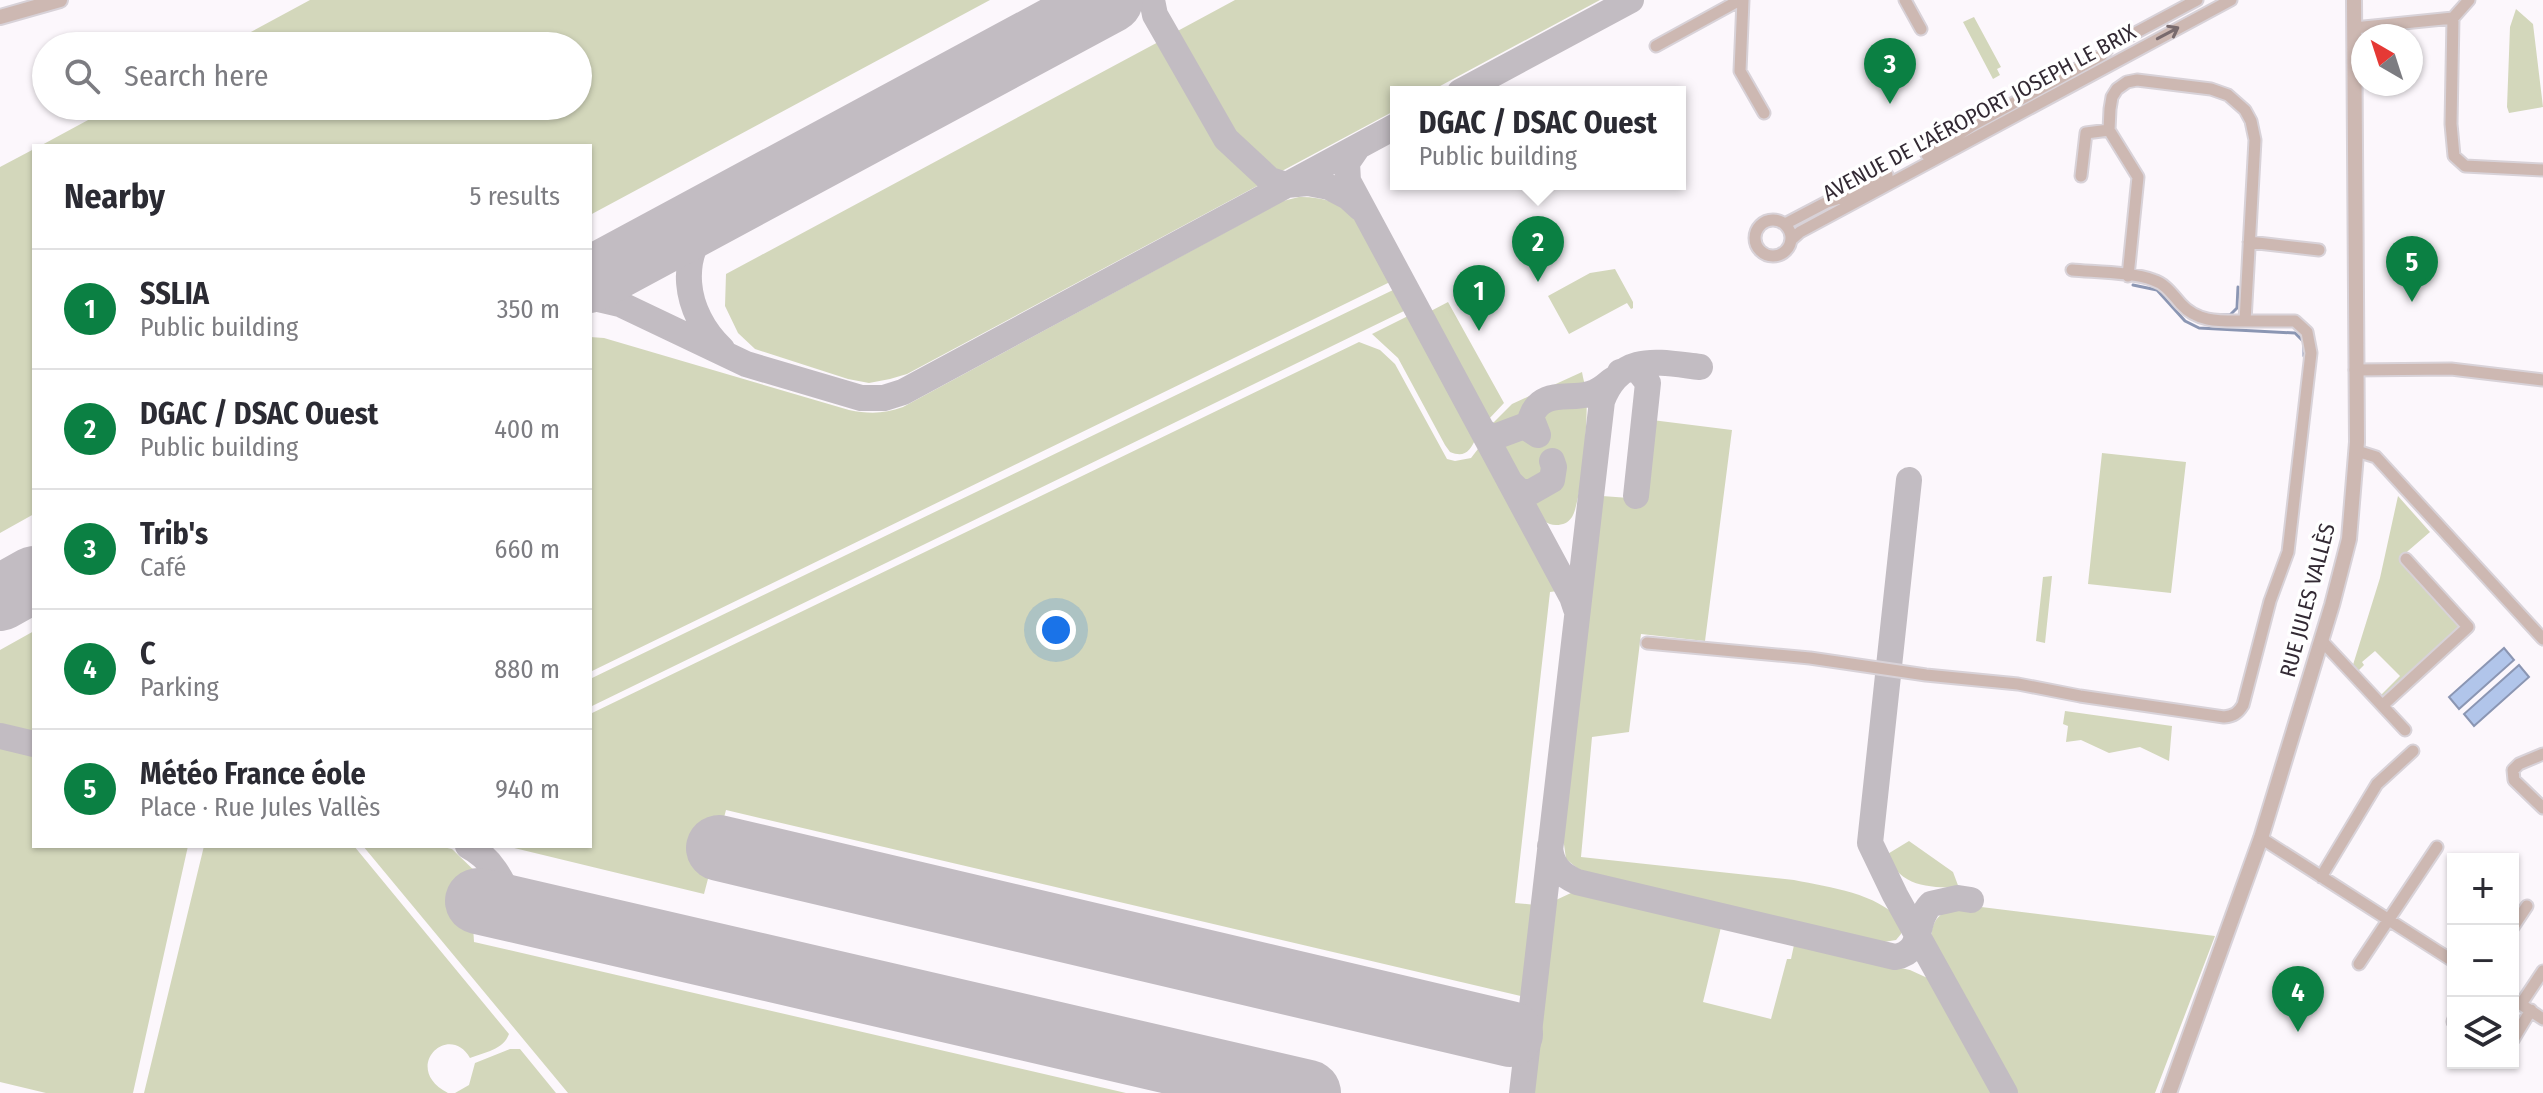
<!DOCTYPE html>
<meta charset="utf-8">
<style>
body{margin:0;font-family:"Fira Sans Condensed",sans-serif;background:#f2f2f3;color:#2b2b33}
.controls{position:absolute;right:24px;bottom:24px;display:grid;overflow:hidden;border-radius:0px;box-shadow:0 2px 6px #0004}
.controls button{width:72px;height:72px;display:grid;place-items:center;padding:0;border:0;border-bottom:2px solid #e1e1e2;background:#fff;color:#2b2b33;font:40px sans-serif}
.compass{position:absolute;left:2351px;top:24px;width:72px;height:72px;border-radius:50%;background:#fff;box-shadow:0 2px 6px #0004;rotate:321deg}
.you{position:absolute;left:1056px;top:630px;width:28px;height:28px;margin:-20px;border:6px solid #fff;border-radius:50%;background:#1a73e8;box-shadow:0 0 0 12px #1a73e833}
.badge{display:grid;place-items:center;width:52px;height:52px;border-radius:50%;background:#0b8043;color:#fff;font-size:26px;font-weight:700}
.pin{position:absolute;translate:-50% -66px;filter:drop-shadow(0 2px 4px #0008)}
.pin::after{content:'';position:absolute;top:42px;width:28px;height:24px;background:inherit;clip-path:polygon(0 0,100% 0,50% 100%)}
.popup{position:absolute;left:1390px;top:86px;width:296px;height:104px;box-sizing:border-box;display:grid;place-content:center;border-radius:0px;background:#fff;filter:drop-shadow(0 2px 6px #0005);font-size:26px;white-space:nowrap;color:#7c7c81}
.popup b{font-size:30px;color:#2b2b33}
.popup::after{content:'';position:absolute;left:50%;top:100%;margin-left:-16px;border:16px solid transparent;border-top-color:#fff}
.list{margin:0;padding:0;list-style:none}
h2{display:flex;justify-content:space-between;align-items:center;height:104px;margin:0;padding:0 32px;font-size:34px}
h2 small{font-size:26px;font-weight:400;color:#7c7c81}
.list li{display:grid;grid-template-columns:52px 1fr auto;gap:24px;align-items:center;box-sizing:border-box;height:120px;padding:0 32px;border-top:2px solid #e1e1e2}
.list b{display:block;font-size:30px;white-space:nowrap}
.list p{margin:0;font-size:26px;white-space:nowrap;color:#7c7c81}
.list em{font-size:26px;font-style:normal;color:#7c7c81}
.icon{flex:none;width:44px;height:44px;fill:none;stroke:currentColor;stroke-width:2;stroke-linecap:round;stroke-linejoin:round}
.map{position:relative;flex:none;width:2543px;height:1093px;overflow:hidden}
.search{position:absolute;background:#fff;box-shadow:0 2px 6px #0004;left:32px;top:32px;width:560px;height:88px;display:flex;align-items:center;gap:20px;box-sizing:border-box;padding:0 28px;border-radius:44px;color:#7c7c81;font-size:30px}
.panel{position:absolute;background:#fff;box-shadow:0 2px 6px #0004;left:32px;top:144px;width:560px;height:704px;border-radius:0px}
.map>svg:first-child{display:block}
.green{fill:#d3d7bb}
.water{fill:#b1c5ea;stroke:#8b96b3;stroke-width:2}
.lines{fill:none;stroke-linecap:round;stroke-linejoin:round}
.stream{stroke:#8b96b3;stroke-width:3}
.taxiway{stroke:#c2bcc2;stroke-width:26}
.runway{stroke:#c2bcc2;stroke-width:66}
.minor-casing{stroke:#d8d2d8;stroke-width:15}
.tertiary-casing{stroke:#d8d2d8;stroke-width:18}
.minor{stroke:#cdb8b2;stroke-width:11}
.tertiary{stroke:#cdb8b2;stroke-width:14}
.oneway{stroke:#786a6d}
.labels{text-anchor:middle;stroke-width:7;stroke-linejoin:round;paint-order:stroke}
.street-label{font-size:22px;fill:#332a34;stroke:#fff}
</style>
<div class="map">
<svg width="2543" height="1093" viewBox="0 0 2543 1093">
<rect width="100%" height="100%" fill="#fcf7fc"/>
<!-- green -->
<path class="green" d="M310,0h680l-400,215v-69h-550l74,-40h464v-60h-353z
M1235,0h365l-171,92h-33v18l-114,61c-48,-6 -88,-98 -110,-137z
M2516,9l17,15 10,83 -34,6 -2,-6 3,-80z
M1974,17l27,50 -4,2 3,6 -7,4 -30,-57z
M1162,40l58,103 35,30 6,9 -2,3 -352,189 -17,5 -21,4 -21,-4 -93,-30 -17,-16 -13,-27 1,-32z
M34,149v365l-34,19v-366z
M1299,197c60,-1 68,40 91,85l-800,390v-335l14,1 245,72c20,4 35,4 54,-3l380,-206z
M1615,269l18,33v6l-2,1 -4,-6 -58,31 -21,-38 42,-23z
M1393,290l11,21 -814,396v-28z
M1448,302l56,101 -17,18 -58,-109z
M1408,316l68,122c-6,13 -11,20 -26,14l-5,-7 -47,-87 -26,-24z
M1359,342l21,8 15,14 52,95 8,2 16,-3 10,-13 77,142v4l-8,1 -35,311 21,2 -11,92 -799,-187 -22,84 -198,-48h84v-132z
M1582,372c1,6 3,13 4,19 3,21 -4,110 -14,126 -4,6 -9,8 -16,8 -9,0 -15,-6 -20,-13l-47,-85 23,-23z
M1652,420l80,10 -27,211 -64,-7 -12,98 -37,5 -11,120 213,23c38,8 81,12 109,42l-2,12 -5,6 -12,2 -302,-70 -16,-13 -3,-22 39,-341 41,3z
M2102,453l84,9 -15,131 -83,-9z
M2398,496l32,36 -29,25 63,71 -80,72 -4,-4 20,-20 -25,-25 -13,11 2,3 -7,7 -5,-4 28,-90z
M2052,576l-7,67 -9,-2 7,-64z
M34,631v106l-34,-8v-79z
M2065,711l107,15 -3,35 -29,-14 -31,6 -28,-13 -15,2 2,-16 -5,-2z
M0,747l34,7v92h154l-55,247h-87l-46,-11z
M1909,841l44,31 6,16c-33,-1 -57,-1 -73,-33z
M204,846h150l155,188c-6,16 -24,18 -39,24 -21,-37 -70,10 -22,35h-304z
M363,846h75l14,3 30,29 -9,47 1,17 652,151h-558z
M1571,893l150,34 -18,75 68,17 16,-60h4l3,-14 116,25 24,11 61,112h-466l23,-187 4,-6z
M1965,905l250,31 -60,157h-141l-83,-153c0,-23 13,-31 34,-35z
M510,1049h10l36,44h-108h7l14,-8 6,-22z"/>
<!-- water -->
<path class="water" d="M2504,648l10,12 -55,49 -10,-12z
M2519,665l10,12 -55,49 -10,-12z"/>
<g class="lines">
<!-- stream -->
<path class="stream" d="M2133,285l24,5 28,31 14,7 96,5 9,9v14
M2217,315h13l7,-7 1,-21"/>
<!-- taxiway -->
<path class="taxiway" d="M1152,0l3,15 71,124 44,41 16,5 22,-2 21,4 19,10 12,11
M1108,1l8,-1
M1460,92l171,-92
M1358,147l-11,16 1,18 224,416 4,12
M590,297l30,7 126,60 115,34h23l19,-6 493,-266
M722,349c-38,-36 -48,-95 -5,-133 9,-8 20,-14 31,-21
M1620,372l9,-3 9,1 10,13 -12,113
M1482,430l10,8 32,-12 14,9
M1538,435l-7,-18c10,-28 37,-17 58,-23 10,-2 16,-8 23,-14
M1909,480l-39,363 25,52 110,198
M1510,482l10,10h11l21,-12 2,-13 -2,-6
M0,736l34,8
M468,846c26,13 36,39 48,64
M1550,846c1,19 10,28 27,36l318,75c31,-6 17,-33 36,-53l27,-6 13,2
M1522,1093l80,-692c19,-49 55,-39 98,-34"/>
<!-- runway -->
<path class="runway" d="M590,280l520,-280
M0,598l34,-19
M719,848l791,186
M478,901l830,192"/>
<!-- minor casing -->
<g class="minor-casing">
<path id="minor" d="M1743,0l-3,71 24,42
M1905,0l16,29
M2453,18l16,-18
M2354,28l99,-10 -2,106 3,32 11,10 78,4
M1656,46l84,-46
M1927,155l46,-30 129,-70 7,-8 88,-47
M2081,176l5,-43 23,-3
M1755 238a18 18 0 1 1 36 0a18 18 0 1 1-36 0Z
M1785,224l42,-22 26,-8 34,-19
M1791,240l9,-8 431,-232
M2249,242l70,8
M2072,270c21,2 62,2 81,10 13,4 19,14 28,24 17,19 41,17 64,17
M2355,370l96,-1 92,11
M2357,451l19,6 167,182
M2321,640l84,90
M1647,643l163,15 116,17 92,9 62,12 144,21c10,-1 14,-4 19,-12l27,-104 18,-49 23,-199 -4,-21 -12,-11h-50l10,-181 -4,-19 -6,-11 -17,-15 -17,-6 -74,-9 -10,2 -10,7 -5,8 -2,12 -1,21 29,47 -10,99
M2383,705l85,-78 -62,-68
M2543,754l-24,10 -6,6 1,10 29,28
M2261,838l192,123
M2321,877l56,-93 36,-33
M2513,927l14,-21
M2359,964l78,-117
M2513,999l30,20
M2521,1004l22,-33
M2453,1022v-1
M2513,1040l18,-30"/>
</g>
<!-- tertiary casing -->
<g class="tertiary-casing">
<path id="tertiary" d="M0,17l60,-17
M2169,1093l92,-255 71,-233 17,-66 8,-97 -3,-442"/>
</g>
<!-- minor -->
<use href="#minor" class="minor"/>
<!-- tertiary -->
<use href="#tertiary" class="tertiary"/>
</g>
<!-- one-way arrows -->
<defs><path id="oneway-shaft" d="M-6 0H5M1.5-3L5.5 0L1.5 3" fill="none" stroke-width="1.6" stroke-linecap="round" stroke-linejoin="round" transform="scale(2)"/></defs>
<use class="oneway" href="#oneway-shaft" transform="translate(2168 33) rotate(-28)"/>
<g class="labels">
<!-- street labels -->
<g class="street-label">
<text transform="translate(1979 112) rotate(-28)" y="8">AVENUE DE L'AÉROPORT JOSEPH LE BRIX</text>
<text transform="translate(2307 600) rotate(-75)" y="8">RUE JULES VALLÈS</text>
</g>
</g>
</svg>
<div class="controls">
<button>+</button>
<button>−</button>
<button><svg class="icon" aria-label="layers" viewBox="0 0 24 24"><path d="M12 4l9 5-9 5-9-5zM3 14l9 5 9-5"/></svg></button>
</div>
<svg class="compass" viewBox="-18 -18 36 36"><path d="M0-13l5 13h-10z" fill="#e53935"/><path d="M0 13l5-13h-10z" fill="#7c7c81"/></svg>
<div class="you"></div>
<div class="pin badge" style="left:1479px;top:331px">1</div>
<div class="pin badge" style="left:1538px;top:282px">2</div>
<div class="popup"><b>DGAC / DSAC Ouest</b>Public building</div>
<div class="pin badge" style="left:1890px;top:104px">3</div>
<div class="pin badge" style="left:2298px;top:1032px">4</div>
<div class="pin badge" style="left:2412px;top:302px">5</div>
<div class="search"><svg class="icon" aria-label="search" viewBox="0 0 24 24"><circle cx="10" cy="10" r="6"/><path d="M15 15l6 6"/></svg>Search here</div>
<section class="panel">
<h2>Nearby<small>5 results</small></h2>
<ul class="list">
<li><span class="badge">1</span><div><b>SSLIA</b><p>Public building</p></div><em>350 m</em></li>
<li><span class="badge">2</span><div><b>DGAC / DSAC Ouest</b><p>Public building</p></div><em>400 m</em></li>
<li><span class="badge">3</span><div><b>Trib's</b><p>Café</p></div><em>660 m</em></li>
<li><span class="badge">4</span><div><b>C</b><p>Parking</p></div><em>880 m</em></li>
<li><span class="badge">5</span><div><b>Météo France éole</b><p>Place · Rue Jules Vallès</p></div><em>940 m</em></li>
</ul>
</section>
</div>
